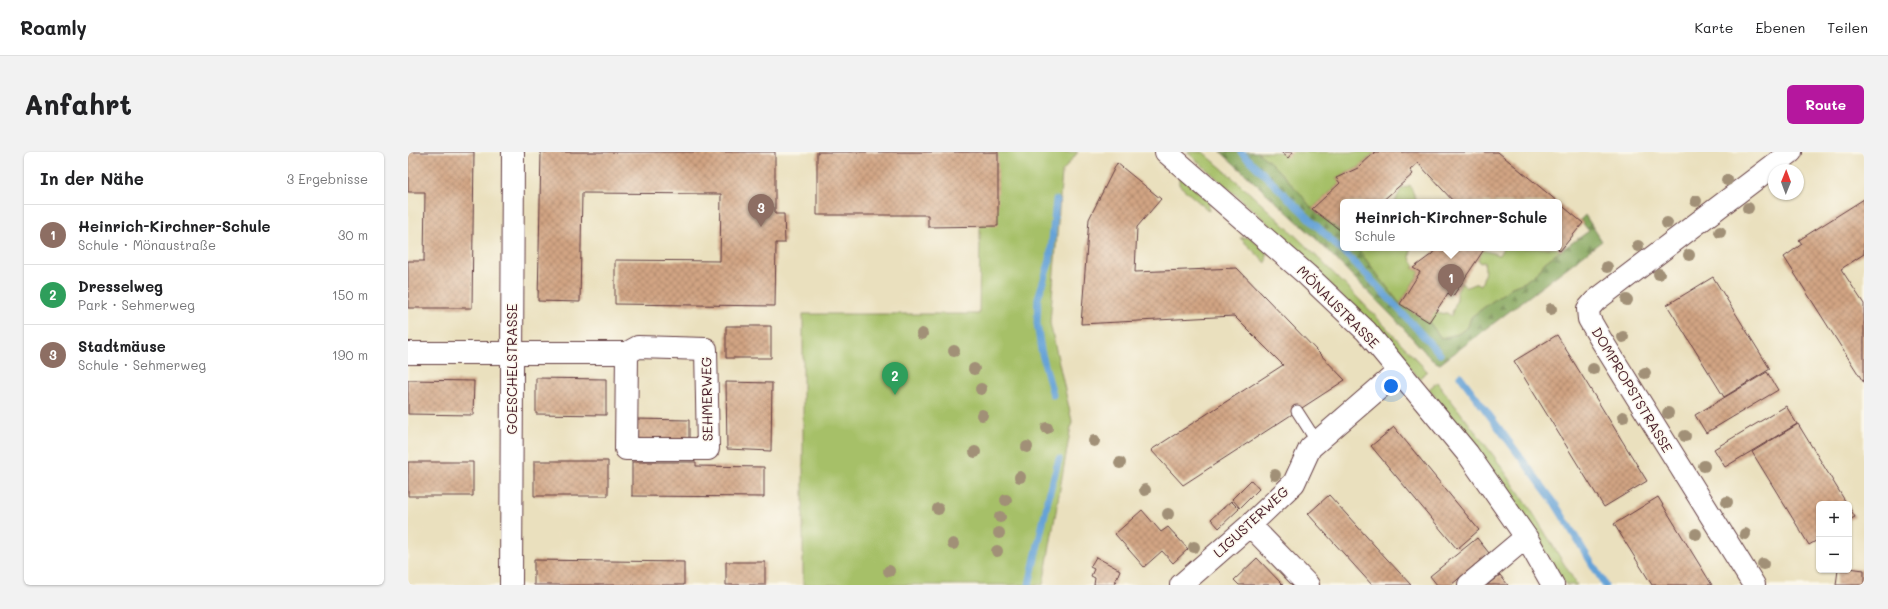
<!DOCTYPE html>
<html lang="de">
<meta charset="utf-8">
<style>
body{margin:0;font-family:Mali,sans-serif;background:#f2f2f2;color:#202124}
.controls{position:absolute;right:12px;bottom:12px;display:grid;overflow:hidden;border-radius:6px;box-shadow:0 1px 3px #0004}
.controls button{width:36px;height:36px;display:grid;place-items:center;padding:0;border:0;border-bottom:1px solid #e0e0e0;background:#fff;color:#202124;font:20px sans-serif}
.compass{position:absolute;left:1360px;top:12px;width:36px;height:36px;border-radius:50%;background:#fff;box-shadow:0 1px 3px #0004;rotate:1deg}
.you{position:absolute;left:983px;top:234px;width:14px;height:14px;margin:-10px;border:3px solid #fff;border-radius:50%;background:#1a73e8;box-shadow:0 0 0 6px #1a73e833}
.badge{display:grid;place-items:center;width:26px;height:26px;border-radius:50%;background:#b5179e;color:#fff;font-size:13px;font-weight:700}
.pin{position:absolute;translate:-50% -33px;filter:drop-shadow(0 1px 2px #0008)}
.pin::after{content:'';position:absolute;top:21px;width:14px;height:12px;background:inherit;clip-path:polygon(0 0,100% 0,50% 100%)}
.popup{position:absolute;left:932px;top:47px;width:222px;height:52px;box-sizing:border-box;display:grid;place-content:center;border-radius:6px;background:#fff;filter:drop-shadow(0 1px 3px #0005);font-size:13px;white-space:nowrap;color:#757577}
.popup b{font-size:15px;color:#202124}
.popup::after{content:'';position:absolute;left:50%;top:100%;margin-left:-8px;border:8px solid transparent;border-top-color:#fff}
.list{margin:0;padding:0;list-style:none}
h2{display:flex;justify-content:space-between;align-items:center;height:52px;margin:0;padding:0 16px;font-size:17px}
h2 small{font-size:13px;font-weight:400;color:#757577}
.list li{display:grid;grid-template-columns:26px 1fr auto;gap:12px;align-items:center;box-sizing:border-box;height:60px;padding:0 16px;border-top:1px solid #e0e0e0}
.list b{display:block;font-size:15px;white-space:nowrap}
.list p{margin:0;font-size:13px;white-space:nowrap;color:#757577}
.list em{font-size:13px;font-style:normal;color:#757577}
.map{position:relative;flex:none;width:1456px;height:433px;overflow:hidden;border-radius:6px}
header{display:flex;align-items:center;gap:24px;box-sizing:border-box;height:56px;padding:0 20px;background:#fff;border-bottom:1px solid #e0e0e0}
header strong{font-size:19px}
nav{display:flex;gap:22px;margin-inline-start:auto;font-size:14px}
.intro{display:flex;align-items:center;justify-content:space-between;box-sizing:border-box;height:96px;padding:0 24px}
h1{margin:0;font-size:28px}
.button{padding:10px 18px;border-radius:6px;background:#b5179e;color:#fff;font-size:14px;font-weight:700}
main{display:flex;gap:24px;padding:0 24px}
aside{flex:1;background:#fff;border-radius:6px;box-shadow:0 1px 3px #0004}
.map>svg:first-child{display:block}
.green{fill:#a6c067;stroke:#787049}
.forest{fill:url(#forest-firs);stroke:#676244}
.lines{fill:none;stroke-linecap:round;stroke-linejoin:round}
.stream{stroke:#66a3d7;stroke-width:7}
.building{fill:url(#building-cross-hatch)}
.lane-casing{stroke:#623c41;stroke-width:13}
.street-casing{stroke:#623c41;stroke-width:24}
.lane{stroke:#fff;stroke-width:11}
.street{stroke:#fff;stroke-width:22}
.tree{fill:#a19077}
.labels{text-anchor:middle;stroke-width:3;stroke-linejoin:round;paint-order:stroke}
.street-label{font-size:14px;fill:#4a1f2b;stroke:#fbf7ec}
</style>
<header>
<strong>Roamly</strong>
<nav><a>Karte</a><a>Ebenen</a><a>Teilen</a></nav>
</header>
<div class="intro"><h1>Anfahrt</h1><a class="button">Route</a></div>
<main>
<aside>
<h2>In der Nähe<small>3 Ergebnisse</small></h2>
<ul class="list">
<li><span class="badge" style="background:#8d6e63">1</span><div><b>Heinrich-Kirchner-Schule</b><p>Schule · Mönaustraße</p></div><em>30 m</em></li>
<li><span class="badge" style="background:#2e9e5b">2</span><div><b>Dresselweg</b><p>Park · Sehmerweg</p></div><em>150 m</em></li>
<li><span class="badge" style="background:#8d6e63">3</span><div><b>Stadtmäuse</b><p>Schule · Sehmerweg</p></div><em>190 m</em></li>
</ul>
</aside>
<div class="map">
<svg width="1456" height="433" viewBox="0 0 1456 433">
<defs>
<pattern id="forest-firs" width="22" height="20" patternUnits="userSpaceOnUse"><rect width="22" height="20" fill="#84a65c"/><path d="M5 1l3.5 6h-7zM16 11l3.5 6h-7z" fill="#6e874c"/></pattern>
<pattern id="building-cross-hatch" width="8" height="8" patternUnits="userSpaceOnUse"><rect width="8" height="8" fill="#d1a483"/><path d="M0 0l8 8M0 8l8-8" fill="none" stroke="#ac856b"/></pattern>
</defs>
<rect width="100%" height="100%" fill="#fbf7ec"/>
<filter id="ink" filterUnits="userSpaceOnUse"><feTurbulence type="fractalNoise" baseFrequency=".025" numOctaves="2"/><feDisplacementMap in="SourceGraphic" scale="8" xChannelSelector="R" yChannelSelector="G"/><feConvolveMatrix kernelMatrix="1 2 1 2 8 2 1 2 1" color-interpolation-filters="sRGB"/></filter>
<filter id="wash" filterUnits="userSpaceOnUse"><feTurbulence type="fractalNoise" baseFrequency=".012" numOctaves="4" result="noise"/><feDisplacementMap in="SourceGraphic" scale="16" xChannelSelector="R" yChannelSelector="G"/><feGaussianBlur stdDeviation="0.9" result="paint"/><feColorMatrix in="noise" values="0 0 0 0 0 0 0 0 0 0 0 0 0 0 0 0 0 1.4 0 .05"/><feComposite in="paint" operator="in"/></filter>
<g filter="url(#wash)">
<rect width="100%" height="100%" fill="#eae0be"/>
<!-- green -->
<path class="green" d="M573,0h97l-16,20 -12,151 22,98 -29,164h-240v-271h176z
M779,0h16c80,68 153,142 224,219l-7,7 -3,-2 -100,-105 -57,-55z
M849,0h118l-17,16 -22,10 4,5 -28,26c-16,-21 -34,-40 -55,-57z
M771,23l30,26v10l-30,-26z
M1002,33l7,17h-22l6,-13z
M842,85l17,16 -1,10 -26,-25z
M949,96h54l-1,10 5,8 -2,2 7,4 -20,32z
M1095,96h54l3,3 -16,12 -3,6 -16,13 -13,5 -41,30 -3,10 -10,7 -17,4 -12,-16 7,-11 3,3 8,-1 4,3 6,-17v-8l5,-8 5,4 10,-4 4,2c3,-8 5,-15 3,-23l-4,1 -2,-4 5,-9 16,5z
M1029,230l57,74 37,54 46,75h-11c-42,-68 -87,-134 -137,-196z"/>
<!-- forest -->
<path class="forest" d="M813,0h36l13,10 30,31 12,16 31,24v15h14l43,56 29,18 12,16 17,-4 10,-7 3,-10 41,-30 13,-5 16,-13 3,-6 16,-12 29,-20 -9,-11 5,-5 17,26 -162,123 -8,-4 -37,-41 -83,-84z"/>
<g class="lines">
<!-- stream -->
<path class="stream" d="M833,0l127,124 72,78
M1052,224l94,126 51,83
M645,243l-12,-45 -4,-27 1,-25 12,-38 6,-60
M621,433l21,-94 9,-32"/>
</g>
<g id="blocks">
<!-- building -->
<path class="building" d="M0,0h66l-2,156h-64v-47h16l1,-69h-17z
M133,0h234v62h9l1,29h-9l-1,63 -160,-2v-44l105,1 1,-67 -139,-1 -2,109 -42,-1z
M409,0h181v74l-70,1v-12h-111z
M873,0h12l-5,6z
M967,0h123l60,50h-104l-36,-39 -8,7 3,4 -32,28h-38v25l-3,3 -28,-21 28,-26 -4,-5 22,-10z
M709,11l44,36 -24,28 -2,45 102,-4 108,112 -162,105 -32,-35 132,-85 -49,-49 -153,8 8,-105z
M1456,47v55l-23,15 23,35v79l-80,-126 18,-13 -3,-4z
M1151,51l24,20 -23,28 -3,-3h2z
M1028,96h49l-32,48 -5,-3 -19,29 -29,-18 20,-32 -7,-4 19,-14z
M1305,125l57,92 -46,28 -57,-92z
M318,174h45v32h-45z
M1149,183l90,146 -43,26 -90,-146z
M1359,220l11,18 -72,43 -11,-18z
M128,226l70,1v36l-70,-1z
M0,228l66,1 -1,34 -65,-1z
M318,230l46,1 -1,68 -44,-2z
M1378,254l11,18 -72,43 -11,-18z
M228,267l53,1v23l-53,-1z
M1390,272l49,80h-28v35l-10,6 -57,-93z
M986,275l85,103 -22,19 -86,-103z
M126,309h74v35h-74z
M0,310h65v34h-65z
M224,310h64v4l68,1v30l-132,-1z
M843,328l8,9 -19,19 -8,-9z
M921,343l46,51 36,39h-39l-64,-71z
M1250,345l30,49 24,39h-60l-38,-61z
M823,349l8,8 -20,19 -8,-9z
M1441,355l6,10 -6,3z
M734,358l19,22 7,-5 20,22 -15,14 -11,-12 -18,16 -29,-33z
M1069,386l12,15 -38,32h-14l-7,-9z
M688,405l24,13 -6,15h-20l1,-7 -4,-2 3,-7 -4,-2z
M849,406l24,25 2,2h-44l-5,-5z
M126,408l150,2v23h-150z
M318,410h39v23h-39z
M1441,416l15,2v15h-28l2,-15h11z
M1092,423l8,10h-21z"/>
</g>
</g>
<g filter="url(#ink)">
<use href="#blocks" fill-opacity="0" stroke="#623c41" stroke-width="1"/>
<g class="lines">
<!-- lane casing -->
<g class="lane-casing">
<path id="lane" d="M889,259l20,31"/>
</g>
<!-- street casing -->
<g class="street-casing">
<path id="street" d="M758,0l141,123 59,56 102,123 58,83 27,48
M0,201h219l11,-6 68,2 2,100h-82l1,-96
M842,373l58,60
M103,433l2,-433
M773,433l69,-60 44,-42 16,-35 89,-77
M1061,433l57,-48
M1346,433l-154,-247 -11,-19 -1,-10 7,-8 196,-149"/>
</g>
<!-- lane -->
<use href="#lane" class="lane"/>
<!-- street -->
<use href="#street" class="street"/>
</g>
<!-- trees -->
<g class="tree">
<circle cx="1319" cy="28" r="6"/>
<circle cx="1288" cy="49" r="6"/>
<circle cx="1340" cy="56" r="6"/>
<circle cx="1259" cy="71" r="6"/>
<circle cx="1312" cy="80" r="6"/>
<circle cx="1230" cy="94" r="6"/>
<circle cx="1281" cy="103" r="6"/>
<circle cx="1199" cy="115" r="6"/>
<circle cx="1251" cy="122" r="6"/>
<circle cx="1219" cy="148" r="6"/>
<circle cx="1143" cy="157" r="6"/>
<circle cx="514" cy="182" r="6"/>
<circle cx="1215" cy="185" r="6"/>
<circle cx="546" cy="199" r="6"/>
<circle cx="566" cy="217" r="6"/>
<circle cx="1185" cy="217" r="6"/>
<circle cx="1237" cy="221" r="6"/>
<circle cx="573" cy="237" r="6"/>
<circle cx="1260" cy="261" r="6"/>
<circle cx="574" cy="263" r="6"/>
<circle cx="1215" cy="265" r="6"/>
<circle cx="639" cy="276" r="6"/>
<circle cx="1277" cy="284" r="6"/>
<circle cx="686" cy="289" r="6"/>
<circle cx="619" cy="295" r="6"/>
<circle cx="567" cy="300" r="6"/>
<circle cx="712" cy="311" r="6"/>
<circle cx="1296" cy="314" r="6"/>
<circle cx="867" cy="323" r="6"/>
<circle cx="612" cy="325" r="6"/>
<circle cx="737" cy="338" r="6"/>
<circle cx="598" cy="348" r="6"/>
<circle cx="1319" cy="350" r="6"/>
<circle cx="530" cy="357" r="6"/>
<circle cx="760" cy="362" r="6"/>
<circle cx="592" cy="365" r="6"/>
<circle cx="591" cy="381" r="6"/>
<circle cx="1288" cy="382" r="6"/>
<circle cx="1337" cy="382" r="6"/>
<circle cx="545" cy="392" r="6"/>
<circle cx="786" cy="395" r="6"/>
<circle cx="589" cy="399" r="6"/>
<circle cx="1355" cy="412" r="6"/>
<circle cx="481" cy="419" r="6"/>
</g>
</g>
<g class="labels">
<!-- street labels -->
<g class="street-label">
<text transform="translate(930 155) rotate(45)" y="5">MÖNAUSTRASSE</text>
<text transform="translate(104 217) rotate(-90)" y="5">GOESCHELSTRASSE</text>
<text transform="translate(1224 238) rotate(59)" y="5">DOMPROPSTSTRASSE</text>
<text transform="translate(299 247) rotate(-91)" y="5">SEHMERWEG</text>
<text transform="translate(843 370) rotate(-43)" y="5">LIGUSTERWEG</text>
</g>
</g>
</svg>
<div class="controls">
<button>+</button>
<button>−</button>
</div>
<svg class="compass" viewBox="-18 -18 36 36"><path d="M0-13l5 13h-10z" fill="#e53935"/><path d="M0 13l5-13h-10z" fill="#757577"/></svg>
<div class="you"></div>
<div class="pin badge" style="left:1043px;top:145px;background:#8d6e63">1</div>
<div class="popup"><b>Heinrich-Kirchner-Schule</b>Schule</div>
<div class="pin badge" style="left:487px;top:243px;background:#2e9e5b">2</div>
<div class="pin badge" style="left:353px;top:75px;background:#8d6e63">3</div>
</div>
</main>
